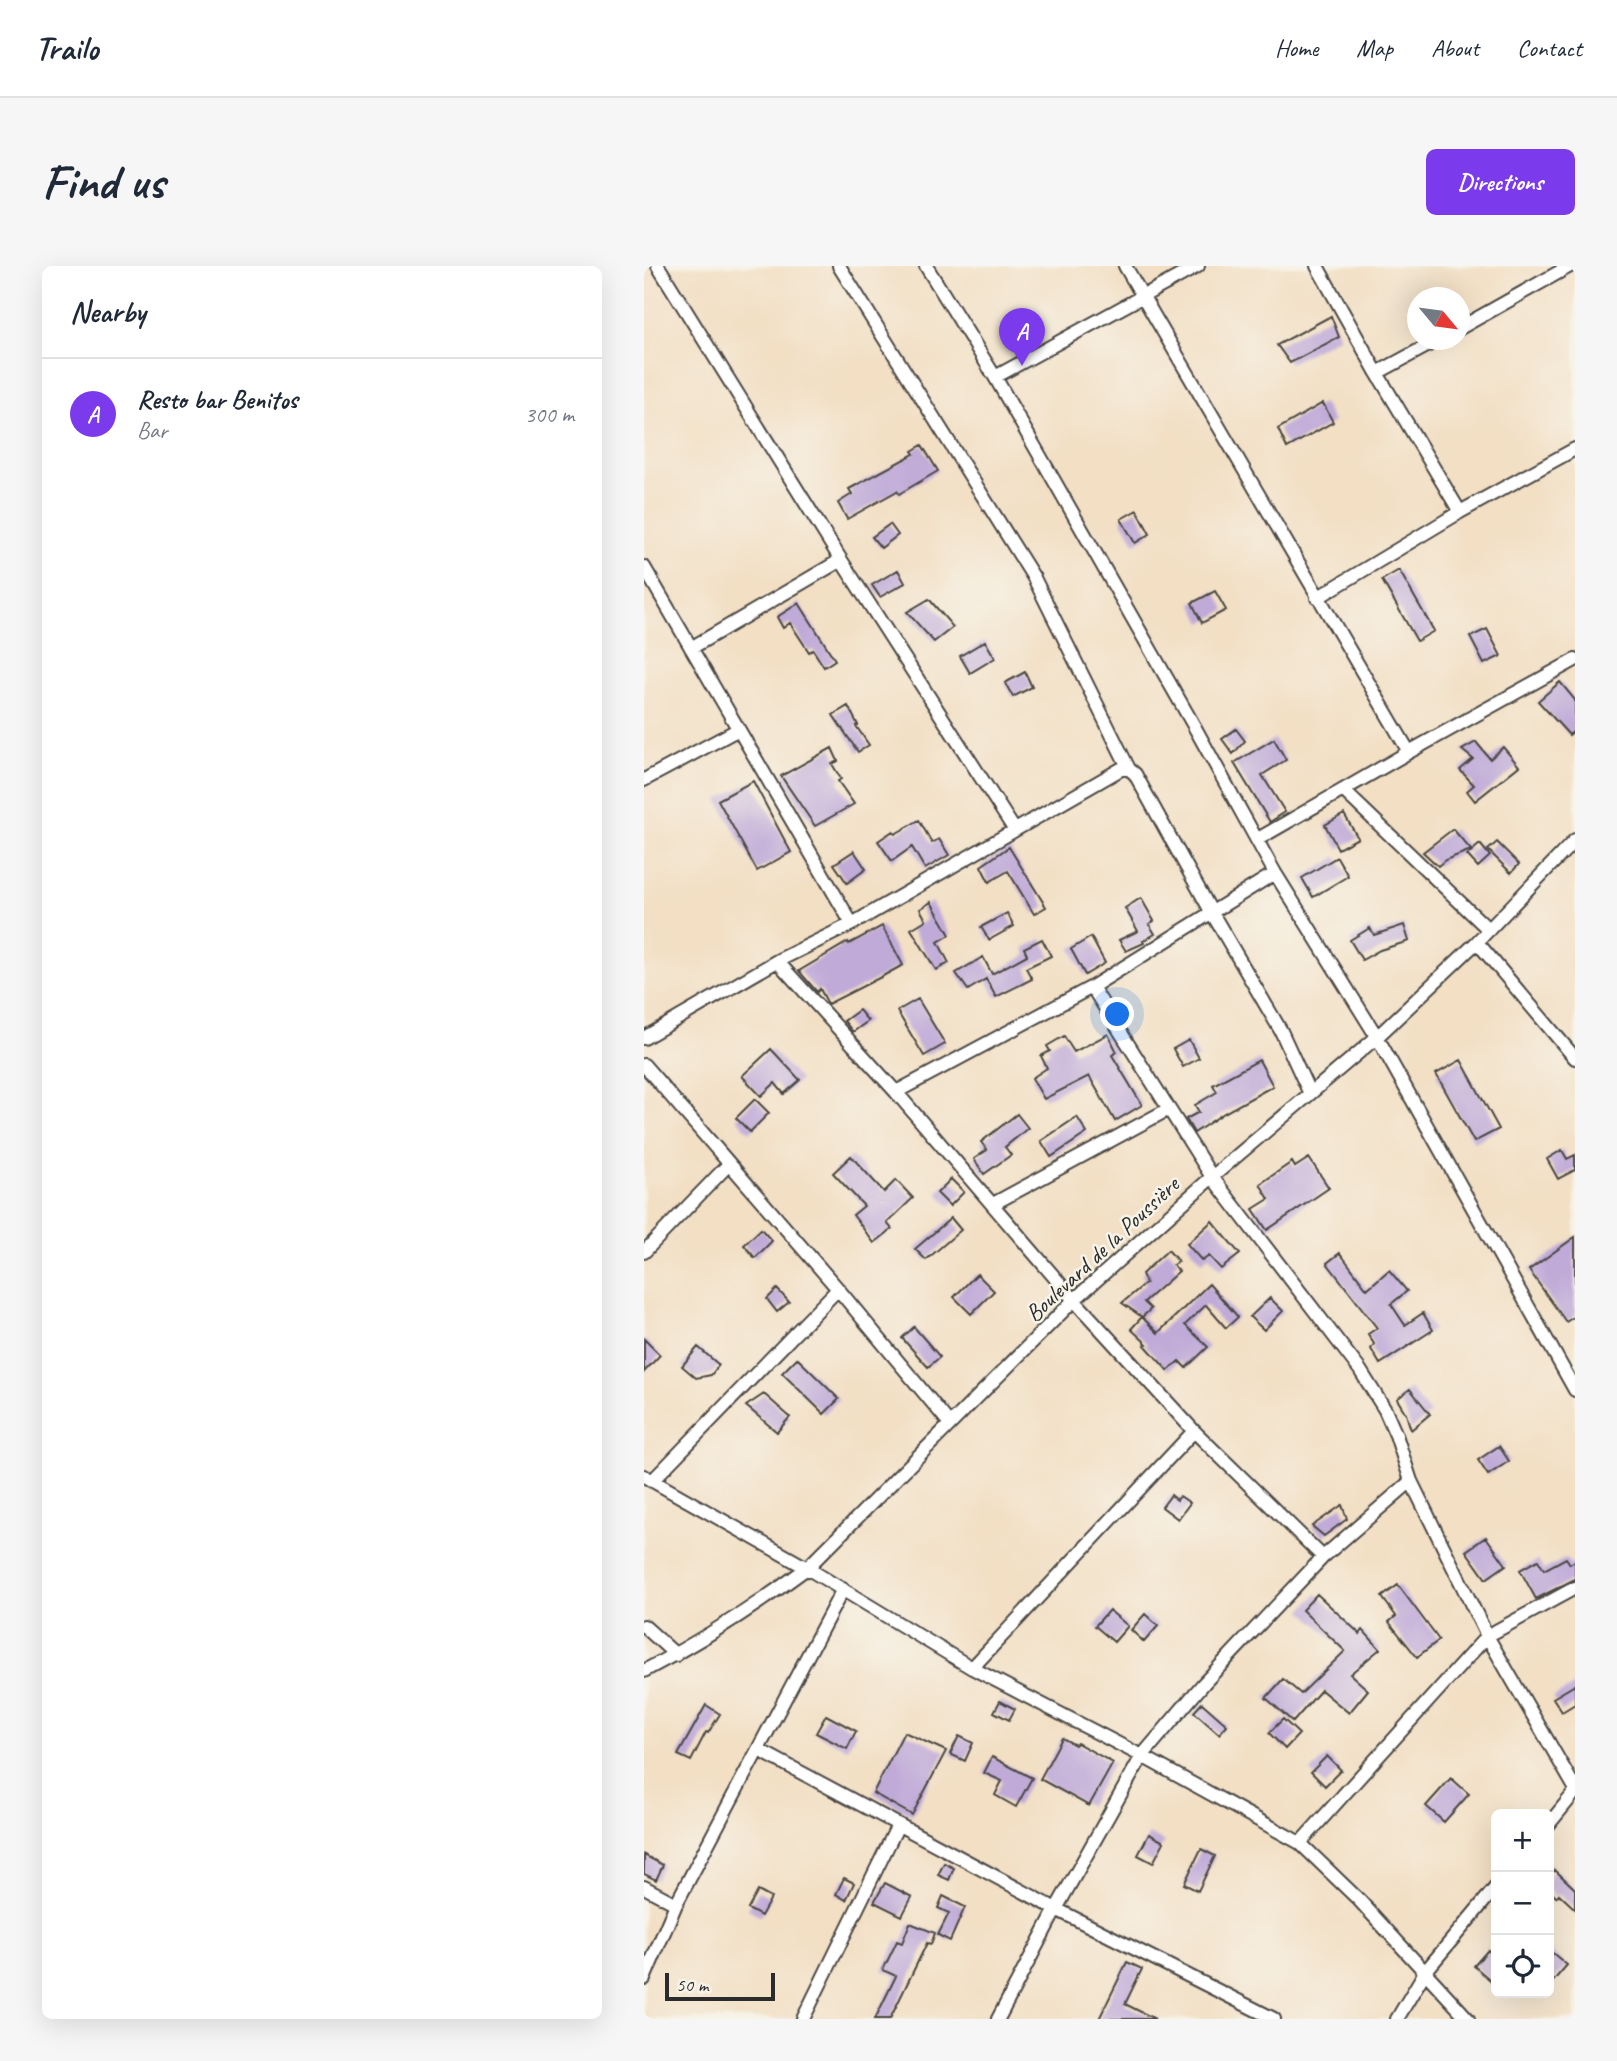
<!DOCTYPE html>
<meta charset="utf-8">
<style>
body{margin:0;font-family:Caveat,sans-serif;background:#f6f6f7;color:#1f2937}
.controls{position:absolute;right:21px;bottom:21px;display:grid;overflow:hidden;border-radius:10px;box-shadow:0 7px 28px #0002}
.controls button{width:63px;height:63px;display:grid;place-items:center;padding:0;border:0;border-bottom:2px solid #e0e1e3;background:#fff;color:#1f2937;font:35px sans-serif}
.compass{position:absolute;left:763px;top:21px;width:63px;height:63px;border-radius:50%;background:#fff;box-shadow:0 7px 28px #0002;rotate:119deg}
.scale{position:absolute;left:21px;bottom:18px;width:110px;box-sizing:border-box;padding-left:7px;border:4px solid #2b2b2b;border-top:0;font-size:19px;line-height:24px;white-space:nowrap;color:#2b2b2b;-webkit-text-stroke:5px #f7f3e8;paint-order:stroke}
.you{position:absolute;left:474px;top:749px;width:24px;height:24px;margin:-18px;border:5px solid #fff;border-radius:50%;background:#1a73e8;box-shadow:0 0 0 10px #1a73e833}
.badge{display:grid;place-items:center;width:46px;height:46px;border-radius:50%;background:#7c3aed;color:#fff;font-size:23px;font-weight:700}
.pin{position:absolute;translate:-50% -58px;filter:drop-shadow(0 2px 4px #0008)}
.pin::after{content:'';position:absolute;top:37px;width:24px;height:21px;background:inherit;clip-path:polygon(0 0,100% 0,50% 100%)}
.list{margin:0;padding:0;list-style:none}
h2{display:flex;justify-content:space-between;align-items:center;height:91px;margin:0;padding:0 28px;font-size:30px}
h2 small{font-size:23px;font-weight:400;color:#747a83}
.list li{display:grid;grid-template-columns:46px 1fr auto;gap:21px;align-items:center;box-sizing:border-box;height:112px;padding:0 28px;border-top:2px solid #e0e1e3}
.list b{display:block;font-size:26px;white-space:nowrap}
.list p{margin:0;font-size:23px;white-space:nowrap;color:#747a83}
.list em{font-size:23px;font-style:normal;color:#747a83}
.icon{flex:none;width:38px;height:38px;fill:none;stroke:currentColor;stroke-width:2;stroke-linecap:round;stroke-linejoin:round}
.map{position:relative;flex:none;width:931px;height:1753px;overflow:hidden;border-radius:10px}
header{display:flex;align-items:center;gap:42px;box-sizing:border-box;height:98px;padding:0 35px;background:#fff;border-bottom:2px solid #e0e1e3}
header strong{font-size:33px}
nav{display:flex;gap:38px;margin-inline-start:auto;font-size:24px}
.intro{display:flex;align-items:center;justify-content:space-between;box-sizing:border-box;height:168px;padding:0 42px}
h1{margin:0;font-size:49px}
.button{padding:18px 32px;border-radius:10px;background:#7c3aed;color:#fff;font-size:24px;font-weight:700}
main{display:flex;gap:42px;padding:0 42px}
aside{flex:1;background:#fff;border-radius:10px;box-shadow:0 7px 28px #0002}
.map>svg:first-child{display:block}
.building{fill:#c0aad8}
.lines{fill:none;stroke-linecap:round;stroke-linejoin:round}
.street-casing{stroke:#494642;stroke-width:16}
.street{stroke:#fff;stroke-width:12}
.labels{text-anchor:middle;stroke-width:5;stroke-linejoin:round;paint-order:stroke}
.street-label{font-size:24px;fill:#2b2b2b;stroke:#f7f3e8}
</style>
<header>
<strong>Trailo</strong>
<nav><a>Home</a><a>Map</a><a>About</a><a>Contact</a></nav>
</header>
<div class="intro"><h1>Find us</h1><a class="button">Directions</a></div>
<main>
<aside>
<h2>Nearby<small></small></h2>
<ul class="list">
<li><span class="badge">A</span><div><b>Resto bar Benitos</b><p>Bar</p></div><em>300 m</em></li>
</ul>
</aside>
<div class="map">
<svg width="931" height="1753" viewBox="0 0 931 1753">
<rect width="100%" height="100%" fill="#f7f3e8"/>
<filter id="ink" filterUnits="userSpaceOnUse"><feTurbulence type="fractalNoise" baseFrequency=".0143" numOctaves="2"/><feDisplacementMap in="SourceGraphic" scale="14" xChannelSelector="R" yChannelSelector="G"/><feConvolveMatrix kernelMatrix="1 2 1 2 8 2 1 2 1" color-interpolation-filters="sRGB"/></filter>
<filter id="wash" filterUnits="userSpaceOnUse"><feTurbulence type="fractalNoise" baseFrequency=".00686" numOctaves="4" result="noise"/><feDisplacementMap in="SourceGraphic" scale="28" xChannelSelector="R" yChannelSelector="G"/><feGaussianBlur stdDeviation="1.57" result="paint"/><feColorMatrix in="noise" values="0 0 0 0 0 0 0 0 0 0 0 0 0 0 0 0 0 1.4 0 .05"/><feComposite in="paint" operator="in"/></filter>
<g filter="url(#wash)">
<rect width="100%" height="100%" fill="#f2dfc4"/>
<g id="blocks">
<!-- building -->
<path class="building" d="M687,50l8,21 -49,26 -13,-18z
M679,137l10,19 -46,26 -9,-19z
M278,179l16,26 -39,23 -2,-3 -50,28 -9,-16 14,-9 -3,-5 65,-35 -2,-3z
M493,244l13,24 -15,9 -14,-24z
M246,258l8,11 -17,13 -9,-11z
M254,304l7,13 -25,14 -8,-12z
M755,304l35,61 -17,10 -35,-61z
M571,325l11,19 -24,13 -10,-20z
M285,333l24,28 -19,15 -27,-30z
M155,337l36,57 -11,7 -11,-17 -4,2 -19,-29 -7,5 -6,-11z
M843,363l14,27 -17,8 -14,-27z
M341,375l10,17 -25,15 -10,-17z
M381,406l7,15 -19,10 -8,-14z
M916,416l15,18v30l-6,5 -31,-34z
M204,440l10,19 -2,1 13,19 -11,7 -25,-37z
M592,463l9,12 -12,13 -11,-15z
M630,473l12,21 -24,15 23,37 -15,10 -36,-59z
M832,476l14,17 13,-12 16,19 -44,35 -8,-10 7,-6 -14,-15 13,-11 -11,-9z
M188,482l6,13 -6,3 9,15 -3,2 16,23 -39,22 -34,-50z
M109,515l38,71 -34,19 -39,-71z
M700,548l14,24 -20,11 -13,-24z
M275,554l13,23 7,-4 10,16 -24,14 -13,-22 -20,14 -14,-20 15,-10 2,3z
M809,563l18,21 -26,10 -7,6 -15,-14z
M853,576l22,22 -8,9 -23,-23z
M836,578l10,12 -12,11 -11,-12z
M365,581l37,60 -12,7 -26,-43 -19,11 -8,-16z
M210,585l12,18 -19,14 -13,-19z
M693,591l11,19 -35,21 -11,-19z
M497,632l13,23 -5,3 6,10 -12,7 1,2 -18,8 -7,-11 19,-9 -13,-23z
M287,636l19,33 -12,7 11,21 -13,7 -25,-41 15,-9 -6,-11z
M363,647l7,13 -25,14 -8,-13z
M760,659l5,16 -29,9 -18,10 -12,-20 20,-12 4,7z
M238,660l21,39 -22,12 -53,27 -8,-15 -3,3 -18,-21 49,-29 1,2z
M447,671l14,26 -20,12 -14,-26z
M398,673l9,17 -25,12 6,11 -36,18 -10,-18 -18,11 -12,-17 27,-16 9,17 35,-19 -3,-7z
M274,733l27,45 -21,12 -27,-45z
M215,744l9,11 -15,11 -9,-11z
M464,768l9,18 -5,3 30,50 -27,16 -26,-45 -45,23 -12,-21 15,-10 -6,-12 9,-5 -3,-5 17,-10 10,16z
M545,774l10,18 -16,9 -10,-18z
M127,783l29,31 -16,14 -9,-11 -14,13 -19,-20z
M615,794l14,26 -49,27 -30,20 -8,-14 13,-7 -4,-7 22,-13 -4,-7z
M817,794l38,69 -25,13 -38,-68z
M111,833l14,14 -19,19 -14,-14z
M373,848l11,14 -23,19 6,8 -27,19 -10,-15 13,-9 -6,-8z
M433,851l10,16 -36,24 -10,-16z
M918,884l5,9 8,-4v15l-17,9 -11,-20z
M207,890l33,36 12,-12 17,18 -26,25 5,6 -18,14 -21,-28 11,-9 -31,-33z
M665,892l20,30 -62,42 -14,-21 16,-10 -9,-15 32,-22 3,5z
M307,913l13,13 -14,14 -13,-13z
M307,952l10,12 -35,30 -11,-11z
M568,955l28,33 -19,15 -12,-13 -7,5 -15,-17z
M117,963l11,12 -17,17 -11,-13z
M931,971v79l-9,6 -37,-52z
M524,984l10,11 -5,4 6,6 -35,31 7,7 -9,8 16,16 51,-49 29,33 -12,11 -20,-23 -21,20 23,22 -22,21 -7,-7 -11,10 -23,-26 2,-1 -16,-15 11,-12 -20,-14 24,-20 -4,-9z
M696,987l27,36 22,-19 18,21 -16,13 14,21 18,-12 10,17 -53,34 -9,-15 3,-5 -6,-10 9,-6 -50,-65z
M333,1008l17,17 -23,23 -17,-17z
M133,1023l12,13 -12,10 -10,-13z
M626,1032l13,13 -19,19 -14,-13z
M270,1061l26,30 -12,10 -26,-29z
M0,1073l16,16 -16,17z
M54,1081l21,18 -8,10 -15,3 -14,-12z
M153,1092l42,41 -15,15 -42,-41z
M766,1123l20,25 -19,16 -5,-16 -9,-15z
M120,1128l26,23 -13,15 -31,-26z
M855,1180l10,15 -21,14 -10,-15z
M527,1229l6,5 3,-4 10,7 -12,16 -16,-12z
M698,1239l5,14 -23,17 -12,-10z
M842,1271l20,28 -20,14 -20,-28z
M922,1292l4,6 5,-3v18l-39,20 -16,-29 18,-10 6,10z
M754,1319l41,55 -22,17 -28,-35 7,-6 -14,-19z
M673,1328l43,40 3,-4 17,19 -30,25 18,16 -19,23 -28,-23 -28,32 -27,-24 17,-19 18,15 44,-43 -43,-41z
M465,1344l19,16 -14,16 -19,-16z
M501,1348l13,12 -14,16 -13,-12z
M931,1419v19l-13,8 -9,-14z
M356,1435l15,8 -6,11 -15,-8z
M558,1437l25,22 -8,9 -25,-22z
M62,1439l14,9 -12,19 -2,-1 -15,29 -13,-6z
M182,1449l30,16 -9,18 -31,-16z
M639,1453l16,15 -14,15 -16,-16z
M260,1466l42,19 -34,64 -39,-22z
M315,1470l14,7 -8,18 -15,-7z
M418,1472l13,7 2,-2 36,20 -24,43 -49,-27z
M683,1490l14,14 -16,16 -14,-14z
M348,1491l40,21 -16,29 -21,-12 7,-14 -18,-8z
M807,1512l18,16 -25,28 -18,-16z
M505,1568l15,8 -11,21 -15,-8z
M557,1583l14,7 -17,35 -14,-7z
M0,1589l19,10 -7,15 -12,-6z
M300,1597l10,5 -5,12 -11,-5z
M911,1604l20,19v20l-16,-15 -3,3 -7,-7v-14z
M200,1612l10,5 -8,17 -10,-6z
M241,1617l27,14 -10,19 -28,-14z
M114,1625l13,7 -10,18 -13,-7z
M299,1630l22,11 -15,34 -12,-6 11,-22 -11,-5z
M266,1657l25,10 -4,11 -4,-1 -37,76h-15l21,-43 -13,-6 14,-29 5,2z
M844,1684l8,7v28l-22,-19z
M905,1684l18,15 -18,21z
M483,1696l15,7 -17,35 30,15h-56z"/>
</g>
</g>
<g filter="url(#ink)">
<use href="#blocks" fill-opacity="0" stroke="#494642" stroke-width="2"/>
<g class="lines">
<!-- street casing -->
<g class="street-casing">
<path id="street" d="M14,0l183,294 173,269
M195,0l195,312 95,191 6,5 77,139 69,118 29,63
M282,0l69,111 199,349 81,147 102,164 198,353
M481,0l284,486
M673,0l60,107 83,139
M816,62l110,-62
M733,107l61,-33
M351,111l203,-111
M0,301l208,357
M673,332l143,-86 115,-63
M47,382l150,-88
M0,514l93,-50
M700,525l145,139
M614,573l151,-87 166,-92
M833,676l98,116
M133,695l119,131 178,208 120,131 129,126
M448,721l120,190 148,193 25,40 11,25 15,46 76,155 88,152
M0,772l133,-77 75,-37 269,-155h8
M0,799l194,224 112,135
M252,826l196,-105 183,-114
M349,938l176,-95
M0,986l85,-88
M0,1210l163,92 165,100 170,88 158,87 59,57 109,119
M8,1215l186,-192
M0,1360l32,29
M328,1402l222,-237
M0,1405c57,-30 112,-65 163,-103l267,-268 138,-123 165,-140 100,-95 98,-102
M115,1484l297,159 218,110
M905,1558l26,-32
M656,1577l187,-207 88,-48
M0,1621l32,17
M0,1713l32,-75 167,-315
M159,1753l95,-194
M354,1753l58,-110 86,-153 62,-73 119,-126 88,-76
M753,1753l28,-47 71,-85"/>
</g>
<!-- street -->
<use href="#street" class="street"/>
</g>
</g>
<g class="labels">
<!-- street labels -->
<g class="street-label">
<text transform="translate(458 983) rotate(-43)" y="8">Boulevard de la Poussière</text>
</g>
</g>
</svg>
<div class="controls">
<button>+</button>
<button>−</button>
<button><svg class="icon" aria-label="locate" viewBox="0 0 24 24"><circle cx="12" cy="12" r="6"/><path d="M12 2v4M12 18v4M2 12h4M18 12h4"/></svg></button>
</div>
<svg class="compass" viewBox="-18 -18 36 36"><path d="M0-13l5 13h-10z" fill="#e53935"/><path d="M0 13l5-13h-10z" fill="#747a83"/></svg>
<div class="scale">50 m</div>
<div class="you"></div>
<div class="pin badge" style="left:378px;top:100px">A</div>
</div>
</main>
